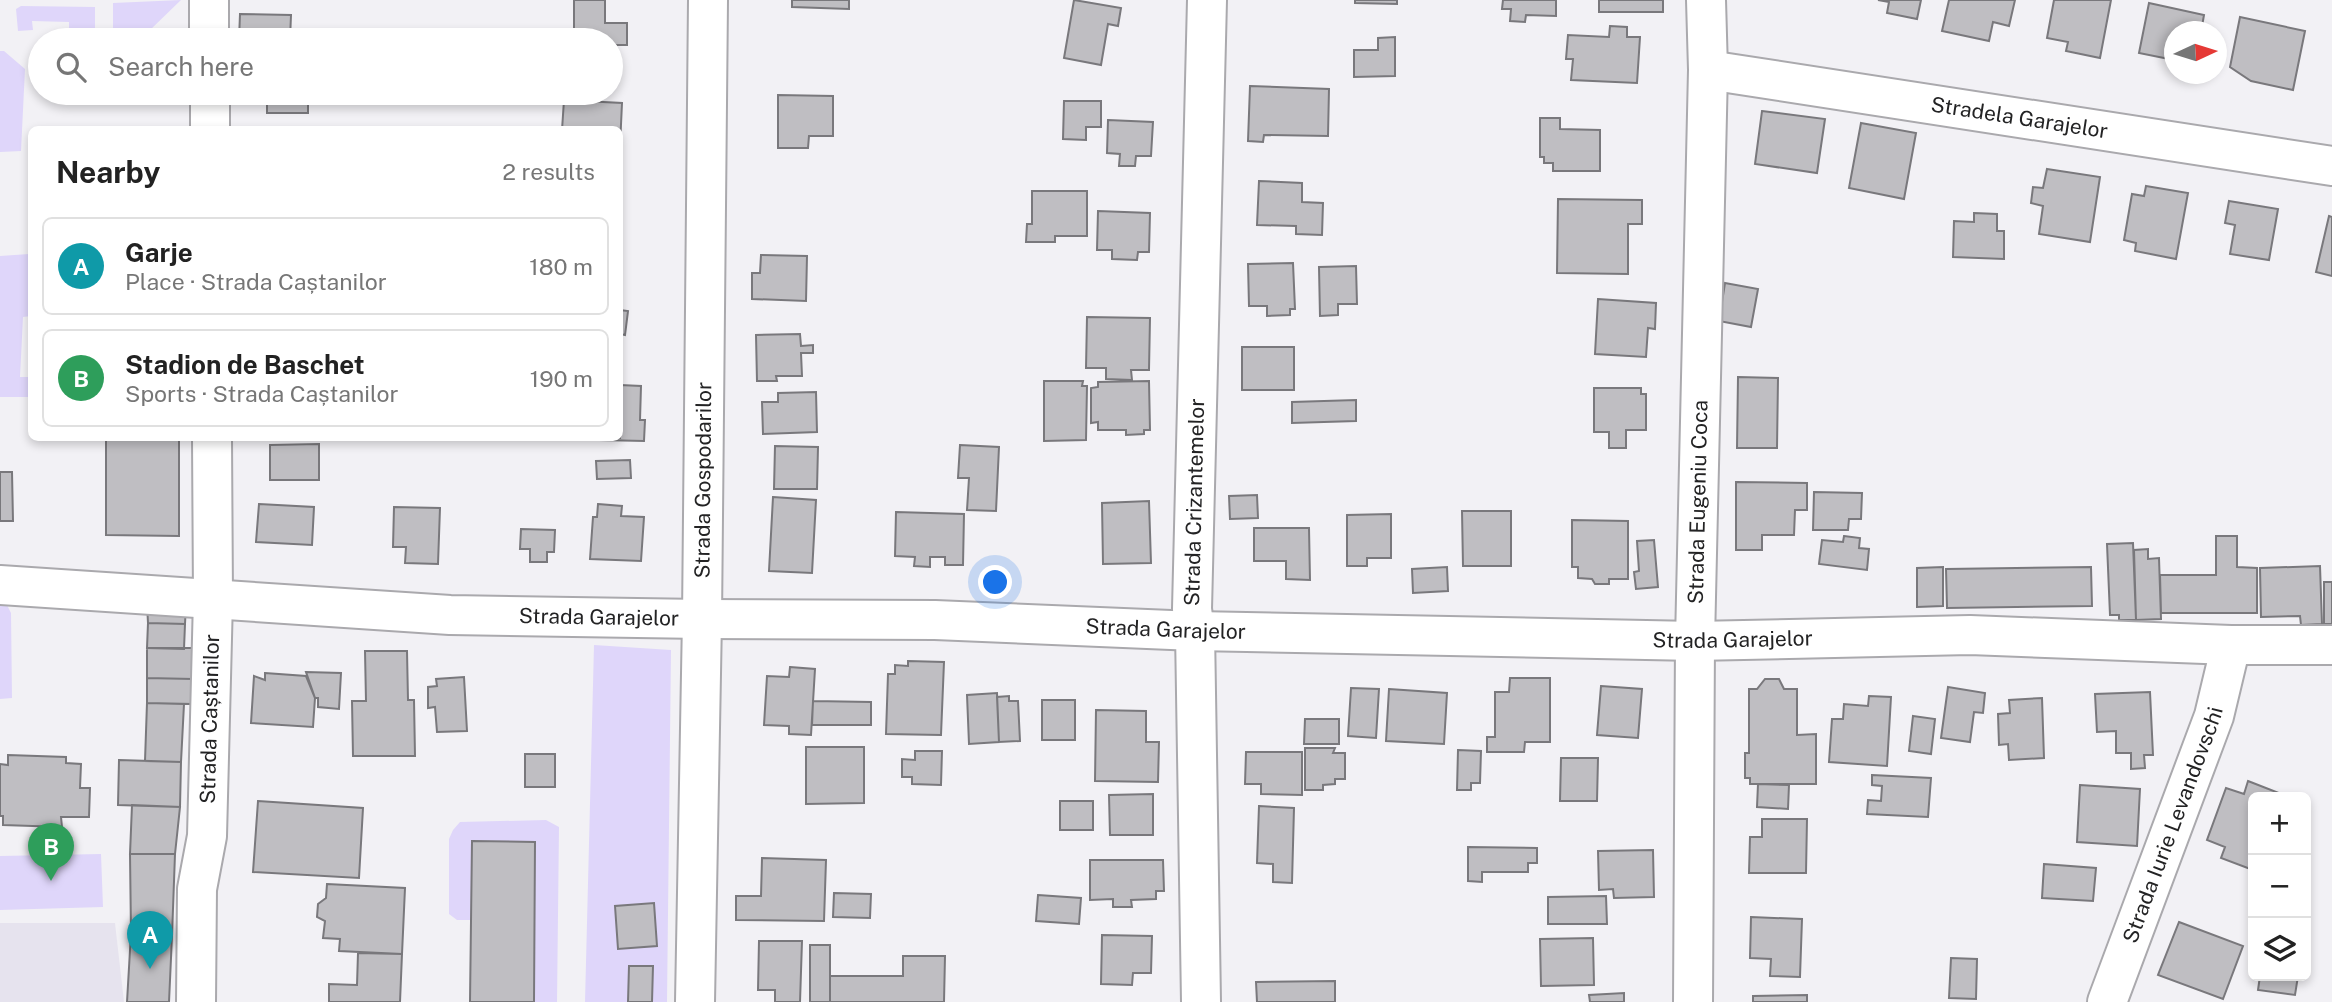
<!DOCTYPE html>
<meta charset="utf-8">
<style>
body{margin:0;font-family:"Public Sans",sans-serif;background:#f6f6f6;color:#222}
.controls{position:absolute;right:21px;bottom:21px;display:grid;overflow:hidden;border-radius:10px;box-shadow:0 4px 10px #0003}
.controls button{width:63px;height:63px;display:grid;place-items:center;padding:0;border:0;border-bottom:2px solid #e0e0e0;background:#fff;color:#222;font:35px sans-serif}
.compass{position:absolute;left:2164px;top:21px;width:63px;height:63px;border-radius:50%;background:#fff;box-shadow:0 4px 10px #0003;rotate:86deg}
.you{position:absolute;left:996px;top:583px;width:24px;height:24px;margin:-18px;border:5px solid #fff;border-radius:50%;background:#1a73e8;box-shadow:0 0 0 10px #1a73e833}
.badge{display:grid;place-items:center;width:46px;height:46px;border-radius:50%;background:#6d40b8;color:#fff;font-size:23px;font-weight:700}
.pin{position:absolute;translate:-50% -58px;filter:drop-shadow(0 2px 4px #0008)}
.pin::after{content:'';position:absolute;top:37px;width:24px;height:21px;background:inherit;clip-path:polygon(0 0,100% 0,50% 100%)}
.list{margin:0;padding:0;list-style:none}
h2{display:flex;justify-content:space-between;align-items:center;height:91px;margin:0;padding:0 28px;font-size:30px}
h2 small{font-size:23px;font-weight:400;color:#767676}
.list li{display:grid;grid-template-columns:46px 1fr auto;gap:21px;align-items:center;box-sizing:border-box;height:98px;margin:0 14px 14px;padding:0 14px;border:2px solid #e0e0e0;border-radius:10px}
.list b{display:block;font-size:26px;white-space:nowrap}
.list p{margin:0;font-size:23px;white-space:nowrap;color:#767676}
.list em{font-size:23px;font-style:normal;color:#767676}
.icon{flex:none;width:38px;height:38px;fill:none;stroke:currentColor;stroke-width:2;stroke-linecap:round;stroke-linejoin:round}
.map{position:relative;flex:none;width:2332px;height:1002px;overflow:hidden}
.search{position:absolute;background:#fff;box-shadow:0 4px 10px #0003;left:28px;top:28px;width:595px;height:77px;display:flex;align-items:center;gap:18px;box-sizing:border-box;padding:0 24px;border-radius:38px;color:#767676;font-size:26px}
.panel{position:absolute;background:#fff;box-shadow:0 4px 10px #0003;left:28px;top:126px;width:595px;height:315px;border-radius:10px}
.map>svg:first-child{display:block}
.built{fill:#e6e3ee}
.green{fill:#dfd6fa}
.building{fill:#bfbec2;stroke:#79787c;stroke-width:2}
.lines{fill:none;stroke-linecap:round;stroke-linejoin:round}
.minor-casing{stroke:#aaa9ad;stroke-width:42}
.minor{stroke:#fff;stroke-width:38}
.labels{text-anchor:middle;stroke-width:5;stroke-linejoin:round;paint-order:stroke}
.street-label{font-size:21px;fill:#232324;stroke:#fff}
</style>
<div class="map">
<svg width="2332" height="1002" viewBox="0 0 2332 1002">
<rect width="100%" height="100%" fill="#f2f1f5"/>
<!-- built -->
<path class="built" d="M0,923h115l9,79h-124z"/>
<!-- green -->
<path class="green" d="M181,0l-32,31 -36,2v-30z
M21,6l74,1v26h-26v-11l-37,-1 1,9 -15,1 -2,-22z
M0,51h4l21,18 -4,82 -21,1z
M31,243v73l-8,1 -3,60h11v20h-31v-141l29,-2z
M0,599h4l7,14 1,85 -12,1z
M594,645l77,5 -4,352h-82z
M546,820l13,7 -2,175h-23l1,-160 -63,-1 -1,79h-14l-8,-6v-75l4,-9 7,-8z
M101,854l2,53 -103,3v-54z"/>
<!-- building -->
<path class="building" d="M574,0h31v23h22v22h-16v-5h-37z
M792,0h57v9l-57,-2z
M1074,0l47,8 -3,18 -10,-2 -7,41 -37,-7z
M1355,0h42v4l-42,-1z
M1503,0h53v16l-30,-1 -1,7 -15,-1 1,-12h-9z
M1599,0h64v12h-64z
M1878,0h43l-4,19 -30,-6 2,-11z
M1949,0h66l-6,26 -16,-4 -4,19 -47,-10z
M2054,0h57l-11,58 -34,-7 2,-9 -21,-4z
M2149,3l55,12 -3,17h-27v28l-35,-7z
M240,14l51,1 -1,25h-51z
M2240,17l65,14 -12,59 -42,-9 -21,-14z
M1610,26l17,1v10h13l-3,46 -66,-3 2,-21h-7l2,-24 41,2z
M1395,37v39l-41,1v-27h24v-12z
M1250,86l79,3 -1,47 -64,-1 -1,7 -15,-1z
M262,93h49l1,10 -4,1v9h-41v-9h-4z
M778,95l55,1v40h-24l-1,12h-30z
M564,100l58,3 -2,43v-16h-58z
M1064,101h37v26h-15v13l-23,-1z
M1762,111l63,8 -8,54 -62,-9z
M1540,118h20v11l40,1v41h-47v-8h-9v-6h-4z
M1108,120l45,2 -2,34h-15l-1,10h-16l1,-12 -13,-1z
M1861,123l55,10 -12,66 -55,-11z
M2047,169l53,8 -10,65 -51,-8 4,-28 -12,-3 2,-16 10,1z
M1259,181l43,2v19l21,1 -1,32 -26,-1v-8l-39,-1z
M2146,186l42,7 -12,66 -41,-8 1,-8 -12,-3 8,-46 12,2z
M1032,191h55v45h-32v6h-29l1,-18h5z
M1558,199l84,1v24h-14v50l-71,-1z
M2229,201l49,8 -9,51 -39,-6 5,-29 -10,-2z
M1098,211l52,2 -1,39h-11l-1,8 -25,-1v-9h-15z
M1974,213l23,1v17h7v28l-51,-2 1,-36 20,1z
M2329,216l3,1v59l-16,-4z
M761,255l46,1 -1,45 -54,-2v-26h8z
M1293,263l2,46h-5v6l-23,1v-10h-18l-1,-42z
M1356,266l1,38h-19v11l-18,1 -1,-49z
M1725,283l33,6 -7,38 -32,-6z
M1598,299l58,4 -1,26 -7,-1 -2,29 -51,-3z
M620,310l8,1 -3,24 -5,-1z
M1087,317l63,1 -1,52h-18l1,10 -26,-1v-11h-20z
M800,334l1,12 12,-1v8h-12l1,23h-26l1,5h-20l-1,-46z
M1242,347h52v43h-52z
M1738,377l40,1 -1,70h-40z
M1044,381h39l-1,5h5l-1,54 -42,1z
M1149,381l1,49h-6v4l-18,1v-5h-28v-8l-7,1v-35l7,-1v-5z
M620,385l21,1 -1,34h5l-1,21 -44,-1v-2h20z
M1594,388h47v6h5v36h-20v18h-17v-16h-15z
M816,392l1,40 -54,2 -1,-32h16v-9z
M1356,400v21l-64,2v-21z
M106,438h73v98l-73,-1z
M319,444v36h-49v-35z
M960,445l39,2 -3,64 -29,-1 2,-32h-11z
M775,446l43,1 -1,42h-43z
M630,460l1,18 -34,1 -1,-18z
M0,472h12l1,49h-13z
M1736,482l71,1v27h-12l-1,25h-32v15h-26z
M1814,492l48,1 -1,26h-12l-1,11h-35z
M1257,495l1,23 -28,1 -1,-23z
M773,497l43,3 -4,73 -43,-2z
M1149,501l2,62 -48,1 -1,-61z
M259,504l55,3 -2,38 -56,-3z
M598,504l24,2 -1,10 23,1 -3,44 -51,-2 3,-42h4z
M394,507l46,1 -2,56 -33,-1 1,-16h-13z
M1462,511h49v55h-48z
M896,512l68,2 -1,51h-18v-8h-15v10l-16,-1 1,-9 -20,-1z
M1391,514v44h-24v8h-20v-51z
M1572,520l56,1v58h-19v5h-14l-3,-5 -14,-1v-11h-6z
M1254,528h55l1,52 -24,-1v-18h-32z
M521,529l34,1 -1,22h-7v10h-17v-13h-10z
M1844,536l16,2 -1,10 10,1 -2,21 -48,-6 3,-24 21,2z
M2216,536h21v31l20,1v45h-96l-1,-38h56z
M1654,540l4,47 -22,2 -2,-17 5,-1 -2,-30z
M2133,543l3,77h-17v-5h-9l-3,-71z
M2148,549v10l11,-1 2,61 -25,1 -2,-70z
M2320,566l2,58 -21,1 -1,-9 -39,1 -1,-49z
M1447,567l1,24 -35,2 -1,-24z
M1943,567v39l-26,1v-39z
M2091,567l1,39 -145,2 -1,-39z
M2324,582h8v42h-8z
M147,604h39l-1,20 -37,-1z
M148,623l37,1 -1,25 -37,-1z
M147,648h46l-1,31 -45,-1z
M365,651h42l1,49h6l1,56h-62l-1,-55h14z
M908,661l36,1 -3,73 -55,-1 2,-60h7v-9l13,1z
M790,667l25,2 -4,66 -22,-1v-8l-25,-1 3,-49 22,1z
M306,672l35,1 -2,36 -21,-2v-9h-3z
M265,673l41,3 9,22 -2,29 -62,-4 3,-47 11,4z
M464,677l3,54 -30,1 -2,-25 -7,1v-21l9,-1 -1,-7z
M147,678l45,1v25l-45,-1z
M1510,678h40v64h-25l-1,10h-37v-15h8v-45h14z
M1765,679h14l5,10h13v46l19,-1v50h-66v-6h-5v-25h4v-64h8z
M1601,686l41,3 -4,49 -41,-3z
M1948,687l37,6 -2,20 -9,-1 -4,30 -29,-4z
M1351,688l28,1 -3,49 -28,-2z
M1389,689l58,4 -3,51 -58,-3z
M2150,692l3,63h-9l1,13 -14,1v-16h-15v-22l-19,1 -2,-38z
M997,693l2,49 -30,2 -2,-49z
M1009,696v5h9l2,40 -21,1 -2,-45z
M1869,696l22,1 -4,69 -58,-4 3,-43h11l1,-15 24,2z
M2042,698l2,60 -35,2 -1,-16 -9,1 -1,-31 12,-1 -1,-13z
M1042,700h33v40h-33z
M813,701l58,1v23h-59z
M147,703l37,1 -3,58 -36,-1z
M1096,710l50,1v31h13l-1,40 -63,-1z
M1913,716l22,3 -4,35 -22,-3z
M1305,719h34v25h-35z
M806,747h58v56l-58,1z
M1305,748h30l-2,5h12v26h-10v5l-12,1v5h-18z
M1458,750l23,1 -1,32h-9v7h-14z
M915,751h27l-1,34 -29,-1v-7h-10v-18l13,1z
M1246,752h56v43l-41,-1v-10h-16z
M525,754h30v33h-30z
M8,755l58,2v6l15,1 -1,24h10l-1,29h-28l1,10 -59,-2v-9h-3v-52l8,1z
M1561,758h37l-1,43h-37z
M119,760l62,2 -1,45 -62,-2z
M1872,775l59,3 -3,39 -61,-3 1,-14 13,1 1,-15 -10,-1z
M2248,781l36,14 -1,2h-30v73l-32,-12 4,-11 -18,-7 19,-52 18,6z
M1758,784l31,1 -1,24 -31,-2z
M2080,785l60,4 -3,57 -60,-4z
M1153,794v41h-43l-1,-40z
M258,801l105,7 -4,70 -106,-6z
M1060,801h33v29h-33z
M132,805l48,2 -5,47h-45z
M1259,806l35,2 -2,75 -19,-1v-18l-16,-1z
M1762,819h45l-1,54h-57l1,-36h12z
M472,841l63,1 -1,160h-64z
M1468,847l69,1v15h-9v9h-46v10l-14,-1z
M1653,850l1,47 -40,1 -1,-9 -14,1 -1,-39z
M130,854h45l-3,82 -41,-3z
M762,858l64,2 -2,61 -88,-1v-24h25z
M1090,860h73l1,31h-8v8l-25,1 1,7h-19v-8l-23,1z
M2044,864l52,4 -3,33 -51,-3z
M327,884l78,4 -3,66 -63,-3 1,-12 -17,-1 2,-17 -8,-4 1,-13 8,-6z
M834,893l37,1 -1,24 -37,-1z
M1038,895l43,3 -2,26 -43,-3z
M1606,896l1,28h-59v-27z
M654,903l3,43 -39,3 -3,-43z
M1751,917l51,2 -2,58 -30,-1 1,-17 -21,-1z
M2179,922l64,24 -20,53 -65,-24z
M131,933l41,3 -3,66h-42z
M1102,935l50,1 -1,37h-18l-1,12 -31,-1z
M1593,938l1,47 -53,1 -1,-47z
M759,941h43l-2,61h-25v-12h-17z
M810,945h20v57h-20z
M358,953l44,1 -2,48h-71v-18l28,1z
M903,956h42l-1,46h-114v-26h73z
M1951,958l26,1 -1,40 -27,-1z
M629,966h24l-1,36h-24z
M2260,976h38l-3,19 -37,-5z
M1335,981v21h-78l-1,-20z
M1624,993v9h-34l-1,-7z
M1807,995v7h-54v-6z"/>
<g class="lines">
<!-- minor casing -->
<g class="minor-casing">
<g id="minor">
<path d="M209,0v40"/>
<path id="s1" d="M1708,70l624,96"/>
<path d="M210,93v37"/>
<path id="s2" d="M0,585l450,30 252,4 233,1 260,11 500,10 275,-6 261,10h101"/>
<path id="s3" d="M196,1002l1,-113 10,-53 6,-237 -1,-161"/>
<path id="s4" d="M695,1002l7,-383 6,-619"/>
<path id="s5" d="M1201,1002l-6,-371 -3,-22 15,-609"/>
<path id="s6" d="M1693,1002l2,-361 13,-571 -2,-70"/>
<path id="s7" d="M2107,1002l107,-286 17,-71"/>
</g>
</g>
<!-- minor -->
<use href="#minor" class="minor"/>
</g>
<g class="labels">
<!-- street labels -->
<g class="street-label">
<text dy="7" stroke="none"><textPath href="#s1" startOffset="315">Stradela Garajelor</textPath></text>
<text dy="7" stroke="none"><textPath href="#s4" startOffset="522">Strada Gospodarilor</textPath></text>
<text dy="7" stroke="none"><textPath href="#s5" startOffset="500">Strada Crizantemelor</textPath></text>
<text dy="7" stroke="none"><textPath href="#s6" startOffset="500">Strada Eugeniu Coca</textPath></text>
<text dy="7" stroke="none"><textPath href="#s2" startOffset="600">Strada Garajelor</textPath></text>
<text dy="7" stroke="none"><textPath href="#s2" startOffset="1167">Strada Garajelor</textPath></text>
<text dy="7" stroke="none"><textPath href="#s2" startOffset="1734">Strada Garajelor</textPath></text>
<text dy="7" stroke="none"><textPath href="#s3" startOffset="284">Strada Caștanilor</textPath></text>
<text dy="7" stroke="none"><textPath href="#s7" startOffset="189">Strada Iurie Levandovschi</textPath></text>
</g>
</g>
</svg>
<div class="controls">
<button>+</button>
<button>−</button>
<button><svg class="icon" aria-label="layers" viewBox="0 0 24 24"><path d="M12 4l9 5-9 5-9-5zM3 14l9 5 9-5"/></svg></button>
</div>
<svg class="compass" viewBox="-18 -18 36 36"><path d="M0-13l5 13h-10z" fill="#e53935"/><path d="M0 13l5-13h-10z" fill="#767676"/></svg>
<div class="you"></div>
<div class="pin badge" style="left:150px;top:969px;background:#0f9aa8">A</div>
<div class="pin badge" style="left:51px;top:881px;background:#2e9e5b">B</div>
<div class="search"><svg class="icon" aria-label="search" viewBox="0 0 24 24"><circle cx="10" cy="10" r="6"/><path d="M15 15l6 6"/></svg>Search here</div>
<section class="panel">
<h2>Nearby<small>2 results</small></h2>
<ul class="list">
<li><span class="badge" style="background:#0f9aa8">A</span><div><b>Garje</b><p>Place · Strada Caștanilor</p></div><em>180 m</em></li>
<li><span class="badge" style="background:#2e9e5b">B</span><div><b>Stadion de Baschet</b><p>Sports · Strada Caștanilor</p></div><em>190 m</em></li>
</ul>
</section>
</div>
